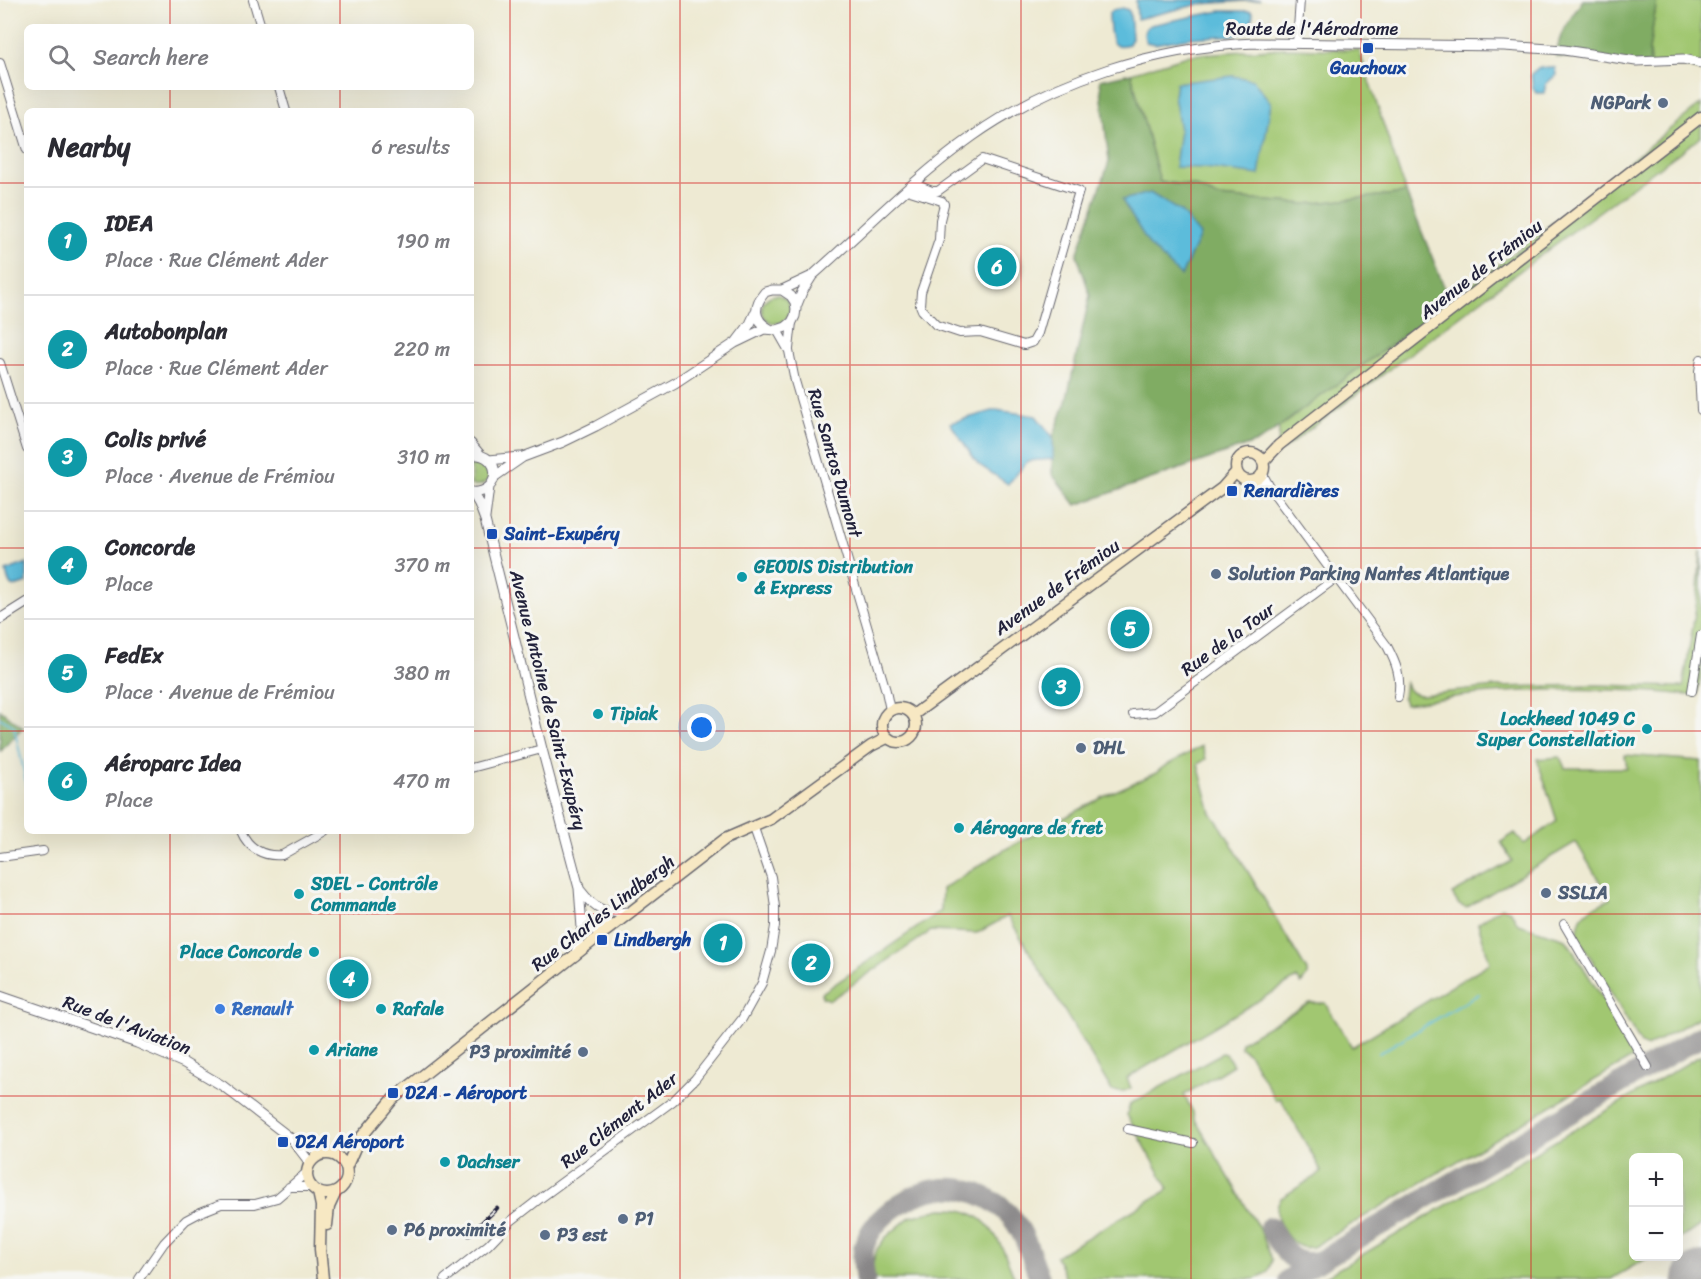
<!DOCTYPE html>
<meta charset="utf-8">
<style>
body{margin:0;font-family:Sriracha,sans-serif;background:#f2f2f3;color:#2b2b33}
.controls{position:absolute;right:18px;bottom:18px;display:grid;overflow:hidden;border-radius:9px;box-shadow:0 6px 24px #0002}
.controls button{width:54px;height:54px;display:grid;place-items:center;padding:0;border:0;border-bottom:2px solid #e1e1e2;background:#fff;color:#2b2b33;font:30px sans-serif}
.you{position:absolute;left:702px;top:728px;width:21px;height:21px;margin:-15px;border:4px solid #fff;border-radius:50%;background:#1a73e8;box-shadow:0 0 0 9px #1a73e833}
.badge{display:grid;place-items:center;width:39px;height:39px;border-radius:50%;background:#111827;color:#fff;font-size:20px;font-weight:700}
.pin{position:absolute;translate:-50% -50%;border:3px solid #fff;box-shadow:0 2px 6px #0006}
.list{margin:0;padding:0;list-style:none}
h2{display:flex;justify-content:space-between;align-items:center;height:78px;margin:0;padding:0 24px;font-size:26px}
h2 small{font-size:20px;font-weight:400;color:#7c7c81}
.list li{display:grid;grid-template-columns:39px 1fr auto;gap:18px;align-items:center;box-sizing:border-box;height:108px;padding:0 24px;border-top:2px solid #e1e1e2}
.list b{display:block;font-size:22px;white-space:nowrap}
.list p{margin:0;font-size:20px;white-space:nowrap;color:#7c7c81}
.list em{font-size:20px;font-style:normal;color:#7c7c81}
.icon{flex:none;width:33px;height:33px;fill:none;stroke:currentColor;stroke-width:2;stroke-linecap:round;stroke-linejoin:round}
.map{position:relative;flex:none;width:1701px;height:1279px;overflow:hidden}
.search{position:absolute;background:#fff;box-shadow:0 6px 24px #0002;left:24px;top:24px;width:450px;height:66px;display:flex;align-items:center;gap:15px;box-sizing:border-box;padding:0 21px;border-radius:9px;color:#7c7c81;font-size:22px}
.panel{position:absolute;background:#fff;box-shadow:0 6px 24px #0002;left:24px;top:108px;width:450px;height:726px;border-radius:9px}
.map>svg:first-child{display:block}
.green{fill:#a1c771;stroke:#627456;stroke-width:1.5}
.forest{fill:#80ac63;stroke:#51674f;stroke-width:1.5}
.water{fill:#5cbcdb;stroke:#3f6f8b;stroke-width:1.5}
.lines{fill:none;stroke-linecap:round;stroke-linejoin:round}
.stream{stroke:#5cbcdb;stroke-width:2}
.taxiway{stroke:#888687;stroke-width:21}
.runway{stroke:#888687;stroke-width:52}
.minor-casing{stroke:#696870;stroke-width:10}
.tertiary-casing{stroke:#696870;stroke-width:11}
.secondary-casing{stroke:#696870;stroke-width:13}
.minor{stroke:#fff;stroke-width:8}
.tertiary{stroke:#fff;stroke-width:9}
.secondary{stroke:#f7e8c3;stroke-width:10}
.rail-casing{stroke:#22223b;stroke-width:4.5}
.rail{stroke:#f6f6f2;stroke-width:2;stroke-dasharray:7;stroke-linecap:butt}
.grid{fill:none;stroke:#d62828;stroke-width:1.5;stroke-opacity:0.55}
.transit-dot{fill:#1a4fb4;stroke:#f6f6f2;stroke-width:2}
.service-dot{fill:#5c6f8a;stroke:#f6f6f2;stroke-width:2}
.culture-dot{fill:#0f9aa8;stroke:#f6f6f2;stroke-width:2}
.shop-dot{fill:#3f7fe0;stroke:#f6f6f2;stroke-width:2}
.labels{text-anchor:middle;stroke-width:6;stroke-linejoin:round;paint-order:stroke}
.street-label{font-size:18px;fill:#22223b;stroke:#f6f6f2}
.transit-label{font-size:18px;font-weight:bold;fill:#164399;stroke:#f6f6f2;text-anchor:start}
.service-label{font-size:18px;font-weight:bold;fill:#4e5e75;stroke:#f6f6f2;text-anchor:start}
.culture-label{font-size:18px;font-weight:bold;fill:#0d838f;stroke:#f6f6f2;text-anchor:start}
.shop-label{font-size:18px;font-weight:bold;fill:#366cbe;stroke:#f6f6f2;text-anchor:start}
</style>
<div class="map">
<svg width="1701" height="1279" viewBox="0 0 1701 1279">
<rect width="100%" height="100%" fill="#f6f6f2"/>
<filter id="ink" filterUnits="userSpaceOnUse"><feTurbulence type="fractalNoise" baseFrequency=".0167" numOctaves="2"/><feDisplacementMap in="SourceGraphic" scale="12" xChannelSelector="R" yChannelSelector="G"/><feConvolveMatrix kernelMatrix="1 2 1 2 8 2 1 2 1" color-interpolation-filters="sRGB"/></filter>
<filter id="wash" filterUnits="userSpaceOnUse"><feTurbulence type="fractalNoise" baseFrequency=".008" numOctaves="4" result="noise"/><feDisplacementMap in="SourceGraphic" scale="24" xChannelSelector="R" yChannelSelector="G"/><feGaussianBlur stdDeviation="1.35" result="paint"/><feColorMatrix in="noise" values="0 0 0 0 0 0 0 0 0 0 0 0 0 0 0 0 0 1.4 0 .05"/><feComposite in="paint" operator="in"/></filter>
<g filter="url(#wash)">
<rect width="100%" height="100%" fill="#eeead3"/>
<!-- green -->
<path class="green" d="M1657,0h44v72l-10,-5 -41,-1 -1,-16z
M1284,48l75,2 47,143 -100,11 -89,-7 -22,-11 -35,-4 -29,-109 59,-18z
M1701,104v33c-143,103 -282,211 -423,316l1,-26 171,-126 99,-75z
M762 309a14 14 0 1 1 28 0a14 14 0 1 1-28 0Z
M474,460c23,2 19,30 -3,25v-24z
M1701,551v122l-4,23c-68,-8 -138,-8 -206,-3 -29,2 -58,7 -86,11l-2,-6 2,-17c3,9 6,14 17,14l74,-8 100,-2 87,2 14,-87z
M1202,746l4,13 -8,5 13,49 11,15 85,143v5l-6,8 -4,-6 -170,100 4,10 -7,3h-12l-104,-175 -31,17 -46,-2 -101,69 -8,-3v-4l119,-82 1,-22 62,-39 107,-57 45,-20 7,-6z
M1625,755l76,6v255l-54,31 -6,-3 -63,-108c-1,-26 13,-26 32,-37l-34,-57 -110,66 -7,-3 -7,-11 60,-33 -11,-19 14,-9 9,11 33,-23 -20,-62 23,-2 5,11h62z
M1501,907l10,4 7,13 48,15 67,109 1,6 -2,4 -319,189c-4,0 -7,1 -11,0 -12,-3 -25,-23 -25,-35 0,-6 1,-10 4,-14l41,-26 -42,-74 -4,3 -26,-46 -10,-8 1,-5 68,-39h16l27,44 138,-84 -12,-40z
M1222,1053l4,1 7,11 -49,30 9,17 1,6 67,114 11,28 -4,12 -13,7h-189l-10,-23 113,-67 -42,-74 3,-11z
M1701,1055v171l-22,13 -1,-81h-44v98l15,1 -38,22h-290z
M941,1209c6,0 13,0 19,1 34,6 44,42 55,69h-142l-2,-10 6,-20 8,-11 25,-21z"/>
<!-- forest -->
<path class="forest" d="M1583,0h74l-8,50 1,16h-16l-42,-7 -36,-2c1,-22 15,-39 27,-57z
M1131,73l29,109 35,4 22,11 89,7 100,-11 44,108 -190,140 -184,64 -24,-31 1,-37 13,-35 24,-107 -13,-40 32,-93 -9,-82z
M0,710l23,17 -22,24h-1z"/>
<!-- water -->
<path class="water" d="M1136,0h124l-60,4 -63,15z
M1122,8l6,2 2,3 2,25 -3,6c-4,1 -12,3 -15,0 -4,-4 -5,-24 -5,-30l4,-4z
M1220,11h31l2,3 -2,13 -3,4 -11,4 -48,3 -34,6 -9,-2c-3,-7 -3,-13 4,-17z
M1550,67l5,1 1,7 -10,9 -2,9h-8l-3,-5 -2,-14 7,-6z
M1233,76l20,4 18,23 -12,72 -54,-7 -30,-1 5,-37 -6,-34 2,-13z
M1150,193l31,19 19,23 -19,41 -31,-30 -28,-46z
M996,410l40,6 17,21v22l-25,2 -20,23 -30,-20 -28,-41z
M27,563v20c-17,6 -17,6 -21,-12z"/>
<g class="lines">
<!-- stream -->
<path class="stream" d="M0,718l14,8 13,60
M1379,1053l100,-59"/>
<!-- taxiway -->
<path class="taxiway" d="M1270,1227c13,22 20,41 50,34
M865,1279c-1,-11 -4,-21 -1,-32 5,-18 19,-32 34,-42 35,-22 69,-23 103,2 22,17 29,47 39,72
M1289,1279l412,-243"/>
<!-- runway -->
<path class="runway" d="M1699,1279l2,-1"/>
</g>
</g>
<g filter="url(#ink)">
<g class="lines">
<!-- minor casing -->
<g class="minor-casing">
<path id="minor" d="M253,0l8,27
M1297,43l3,-43
M0,63l27,87
M279,87l7,24
M907,190l35,11 2,3 -4,16 -1,20 -18,52 -1,13 2,5 14,15 24,8 20,-1 44,13 9,-3 5,-9 41,-142 -97,-32 -44,32h-6l-18,-7
M777,330l12,21 6,30 91,310 4,19
M789,349l3,-27
M1701,359l-2,12 2,39
M0,363l27,86
M471,443l10,12
M1262,473l10,18 115,155c9,17 15,31 11,51
M1255,480l16,10
M1692,691l9,-56
M1133,714l22,-2 181,-134
M471,768l71,-19
M241,831c7,17 22,26 41,24l43,-24
M0,857l43,-6
M1564,924l84,143
M1128,1129l65,14
M289,1187h22
M139,1279l25,-36 22,-23 15,-8 20,-8h34l22,-6 29,-25
M445,1279l43,-34 23,-24 27,-21 135,-99 22,-22 47,-60 20,-36 9,-32 4,-25v-19l-4,-30 -17,-49"/>
</g>
<!-- tertiary casing -->
<g class="tertiary-casing">
<path id="tertiary" d="M782,290l30,-14
M796,307l6,-15 10,-16c53,-47 103,-99 161,-140 81,-57 183,-89 282,-93l249,3 60,4 72,11 47,-2 18,4
M737,341l13,-17 6,-13
M471,455c32,-3 31,40 0,37
M489,460l31,-3
M494,477l29,-20 40,-15 33,-16 79,-43 60,-40 29,-14 13,1 9,-3 6,-5 3,-6 1,-7 -1,-7 -4,-6 -9,-6h-10l-7,2c-12,14 -12,28 5,37
M472,492l7,12 6,16 57,229 37,139 3,40 -7,28
M485,518l4,-31
M0,619l27,-17
M580,890c16,21 25,24 51,22
M582,918l9,10 12,5 3,-2c1,-8 1,-14 -4,-20
M0,996l137,47 47,20 39,23 70,54 33,14
M294,1142l13,17 2,5"/>
</g>
<!-- secondary casing -->
<g class="secondary-casing">
<path id="secondary" d="M1236 467a14 14 0 1 1 28 0a14 14 0 1 1-28 0Z
M1263,462l16,-17 14,-11 408,-317
M882 725a17 17 0 1 1 34 0a17 17 0 1 1-34 0Z
M913,715l309,-227 15,-17
M606,931l119,-92 46,-20 100,-73 16,-8
M307 1174a20 20 0 1 1 40 0a20 20 0 1 1-40 0Z
M346,1168l12,-27 35,-42 210,-166
M318,1192l3,14 -1,43 3,30
M327,1225l2,-18 7,-15"/>
</g>
<!-- minor -->
<use href="#minor" class="minor"/>
<!-- tertiary -->
<use href="#tertiary" class="tertiary"/>
<!-- secondary -->
<use href="#secondary" class="secondary"/>
<!-- rail casing -->
<g class="rail-casing">
<path id="rail" d="M469,1235l28,-27"/>
</g>
<!-- rail -->
<use href="#rail" class="rail"/>
</g>
</g>
<!-- grid -->
<path class="grid" d="M170,0v27M340,0v27M510,0v1279M680,0v1279M850,0v1279M1021,0v1279M1191,0v1279M1361,0v1279M1531,0v1279M170,87v24M340,87v24M0,183h27M471,183h1230M0,365h27M471,365h1230M0,548h27M471,548h1230M0,731h27M471,731h1230M170,831v448M340,831v448M0,914h1701M0,1096h1701"/>
<!-- markers -->
<g class="transit-dot">
<rect x="1362" y="42" width="12" height="12" rx="3"/>
<rect x="1226" y="485" width="12" height="12" rx="3"/>
<rect x="486" y="528" width="12" height="12" rx="3"/>
<rect x="596" y="934" width="12" height="12" rx="3"/>
<rect x="387" y="1087" width="12" height="12" rx="3"/>
<rect x="277" y="1136" width="12" height="12" rx="3"/>
</g>
<g class="service-dot">
<circle cx="1663" cy="103" r="6"/>
<circle cx="1216" cy="574" r="6"/>
<circle cx="1081" cy="748" r="6"/>
<circle cx="1546" cy="893" r="6"/>
<circle cx="583" cy="1052" r="6"/>
<circle cx="623" cy="1219" r="6"/>
<circle cx="392" cy="1230" r="6"/>
<circle cx="545" cy="1235" r="6"/>
</g>
<g class="culture-dot">
<circle cx="742" cy="577" r="6"/>
<circle cx="598" cy="714" r="6"/>
<circle cx="1647" cy="729" r="6"/>
<circle cx="959" cy="828" r="6"/>
<circle cx="299" cy="894" r="6"/>
<circle cx="314" cy="952" r="6"/>
<circle cx="381" cy="1009" r="6"/>
<circle cx="314" cy="1050" r="6"/>
<circle cx="445" cy="1162" r="6"/>
</g>
<circle class="shop-dot" cx="220" cy="1009" r="6"/>
<g class="labels">
<!-- street labels -->
<g class="street-label">
<text x="1312" y="35">Route de l'Aérodrome</text>
<text transform="translate(1481 269) rotate(-38)" y="6">Avenue de Frémiou</text>
<text transform="translate(835 463) rotate(74)" y="6">Rue Santos Dumont</text>
<text transform="translate(1057 587) rotate(-36)" y="6">Avenue de Frémiou</text>
<text transform="translate(1228 639) rotate(-36)" y="6">Rue de la Tour</text>
<text transform="translate(548 700) rotate(76)" y="6">Avenue Antoine de Saint-Exupéry</text>
<text transform="translate(603 913) rotate(-38)" y="6">Rue Charles Lindbergh</text>
<text transform="translate(127 1025) rotate(21)" y="6">Rue de l'Aviation</text>
<text transform="translate(619 1120) rotate(-38)" y="6">Rue Clément Ader</text>
</g>
<!-- transit labels -->
<g class="transit-label">
<text x="1368" y="74" text-anchor="middle">Gauchoux</text>
<text x="1244" y="497">Renardières</text>
<text x="504" y="540">Saint-Exupéry</text>
<text x="614" y="946">Lindbergh</text>
<text x="405" y="1099">D2A - Aéroport</text>
<text x="295" y="1148">D2A Aéroport</text>
</g>
<!-- service labels -->
<g class="service-label">
<text x="1651" y="109" text-anchor="end">NGPark</text>
<text x="1228" y="580">Solution Parking Nantes Atlantique</text>
<text x="1093" y="754">DHL</text>
<text x="1558" y="899">SSLIA</text>
<text x="571" y="1058" text-anchor="end">P3 proximité</text>
<text x="635" y="1225">P1</text>
<text x="404" y="1236">P6 proximité</text>
<text x="557" y="1241">P3 est</text>
</g>
<!-- culture labels -->
<g class="culture-label">
<text x="754" y="573">GEODIS Distribution<tspan x="754" dy="21">&amp; Express</tspan></text>
<text x="610" y="720">Tipiak</text>
<text x="1635" y="725" text-anchor="end">Lockheed 1049 C<tspan x="1635" dy="21">Super Constellation</tspan></text>
<text x="971" y="834">Aérogare de fret</text>
<text x="311" y="890">SDEL - Contrôle<tspan x="311" dy="21">Commande</tspan></text>
<text x="302" y="958" text-anchor="end">Place Concorde</text>
<text x="393" y="1015">Rafale</text>
<text x="326" y="1056">Ariane</text>
<text x="457" y="1168">Dachser</text>
</g>
<!-- shop labels -->
<g class="shop-label">
<text x="232" y="1015">Renault</text>
</g>
</g>
</svg>
<div class="controls">
<button>+</button>
<button>−</button>
</div>
<div class="you"></div>
<div class="pin badge" style="left:723px;top:943px;background:#0f9aa8">1</div>
<div class="pin badge" style="left:811px;top:963px;background:#0f9aa8">2</div>
<div class="pin badge" style="left:1061px;top:687px;background:#0f9aa8">3</div>
<div class="pin badge" style="left:349px;top:979px;background:#0f9aa8">4</div>
<div class="pin badge" style="left:1130px;top:629px;background:#0f9aa8">5</div>
<div class="pin badge" style="left:997px;top:267px;background:#0f9aa8">6</div>
<div class="search"><svg class="icon" aria-label="search" viewBox="0 0 24 24"><circle cx="10" cy="10" r="6"/><path d="M15 15l6 6"/></svg>Search here</div>
<section class="panel">
<h2>Nearby<small>6 results</small></h2>
<ul class="list">
<li><span class="badge" style="background:#0f9aa8">1</span><div><b>IDEA</b><p>Place · Rue Clément Ader</p></div><em>190 m</em></li>
<li><span class="badge" style="background:#0f9aa8">2</span><div><b>Autobonplan</b><p>Place · Rue Clément Ader</p></div><em>220 m</em></li>
<li><span class="badge" style="background:#0f9aa8">3</span><div><b>Colis privé</b><p>Place · Avenue de Frémiou</p></div><em>310 m</em></li>
<li><span class="badge" style="background:#0f9aa8">4</span><div><b>Concorde</b><p>Place</p></div><em>370 m</em></li>
<li><span class="badge" style="background:#0f9aa8">5</span><div><b>FedEx</b><p>Place · Avenue de Frémiou</p></div><em>380 m</em></li>
<li><span class="badge" style="background:#0f9aa8">6</span><div><b>Aéroparc Idea</b><p>Place</p></div><em>470 m</em></li>
</ul>
</section>
</div>
